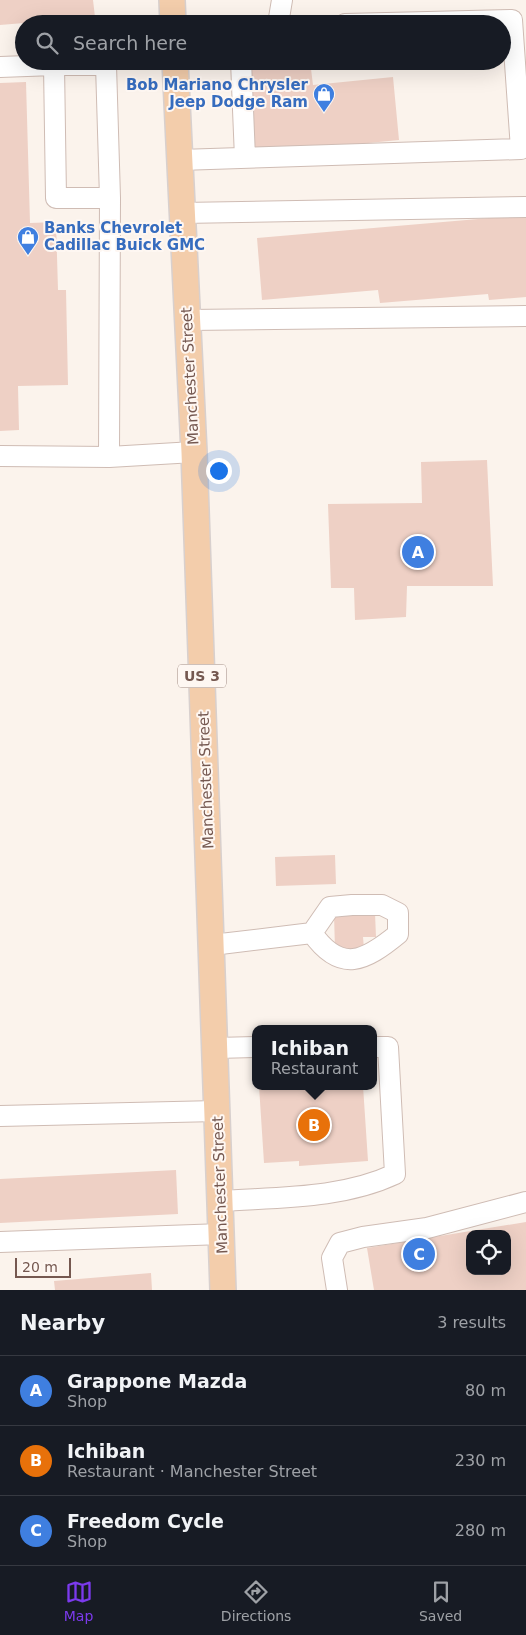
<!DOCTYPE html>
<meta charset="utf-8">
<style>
body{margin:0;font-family:"DejaVu Sans",sans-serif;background:#20242c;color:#f1f3f6}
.controls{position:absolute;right:15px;bottom:15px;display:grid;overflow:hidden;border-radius:10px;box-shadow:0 5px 20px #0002}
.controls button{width:45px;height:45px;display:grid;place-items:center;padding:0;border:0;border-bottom:1px solid #363941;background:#171b24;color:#f1f3f6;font:25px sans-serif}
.scale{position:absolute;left:15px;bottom:12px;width:56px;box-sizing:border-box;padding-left:5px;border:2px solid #755850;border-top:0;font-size:14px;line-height:18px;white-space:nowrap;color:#755850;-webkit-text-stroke:4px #fef7f2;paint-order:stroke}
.you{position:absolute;left:218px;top:470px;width:18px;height:18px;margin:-12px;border:4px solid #fff;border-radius:50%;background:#1a73e8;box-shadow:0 0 0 8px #1a73e833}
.badge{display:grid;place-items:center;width:32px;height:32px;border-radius:50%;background:#7c3aed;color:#fff;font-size:16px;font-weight:700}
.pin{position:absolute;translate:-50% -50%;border:2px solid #fff;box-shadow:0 1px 5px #0006}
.popup{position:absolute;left:252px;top:1025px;width:125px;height:65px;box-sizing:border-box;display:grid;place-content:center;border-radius:10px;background:#171b24;filter:drop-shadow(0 1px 4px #0005);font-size:16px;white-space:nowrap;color:#9ea1a6}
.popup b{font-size:19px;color:#f1f3f6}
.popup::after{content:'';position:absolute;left:50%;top:100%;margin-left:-10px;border:10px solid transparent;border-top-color:#171b24}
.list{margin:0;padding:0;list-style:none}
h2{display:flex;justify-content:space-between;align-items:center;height:65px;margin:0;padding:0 20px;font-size:21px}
h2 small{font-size:16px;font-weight:400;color:#9ea1a6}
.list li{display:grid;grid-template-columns:32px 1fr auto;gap:15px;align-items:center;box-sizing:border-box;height:70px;padding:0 20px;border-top:1px solid #363941}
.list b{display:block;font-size:19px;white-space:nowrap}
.list p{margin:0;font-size:16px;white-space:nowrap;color:#9ea1a6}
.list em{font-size:16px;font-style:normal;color:#9ea1a6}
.icon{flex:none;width:28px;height:28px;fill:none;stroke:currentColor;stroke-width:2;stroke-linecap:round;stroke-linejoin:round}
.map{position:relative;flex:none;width:526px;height:1290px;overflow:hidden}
.search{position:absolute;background:#171b24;box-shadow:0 5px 20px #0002;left:15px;right:15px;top:15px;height:55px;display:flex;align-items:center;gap:12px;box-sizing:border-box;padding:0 18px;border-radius:28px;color:#9ea1a6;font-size:19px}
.sheet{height:275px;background:#171b24}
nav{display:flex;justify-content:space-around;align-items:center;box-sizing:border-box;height:70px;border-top:1px solid #363941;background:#171b24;font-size:14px;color:#9ea1a6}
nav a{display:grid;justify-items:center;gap:2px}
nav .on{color:#7c3aed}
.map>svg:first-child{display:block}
.building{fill:#eed0c5;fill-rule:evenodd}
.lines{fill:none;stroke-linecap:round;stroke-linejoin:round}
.minor-casing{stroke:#cfbcb4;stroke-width:22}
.major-casing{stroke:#d8d0ce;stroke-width:28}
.minor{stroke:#fff;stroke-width:20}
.major{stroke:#f3cdab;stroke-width:25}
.labels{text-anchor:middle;stroke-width:4;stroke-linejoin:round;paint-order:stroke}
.shield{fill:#fef7f2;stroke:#9e8881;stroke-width:1}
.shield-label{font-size:14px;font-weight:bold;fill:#755850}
.shop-label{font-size:15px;font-weight:bold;fill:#366cbe;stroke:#fef7f2;text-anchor:end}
.street-label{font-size:15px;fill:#755850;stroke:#fef7f2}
</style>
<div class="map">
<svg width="526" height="1290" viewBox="0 0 526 1290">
<rect width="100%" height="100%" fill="#fbf3ec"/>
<!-- building -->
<path class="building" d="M0,0h93l2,17 -95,8z
M246,61h64l3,24 80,-8 6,63 -143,14z
M26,82l4,141 26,-1 2,68h8l2,95 -50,1 1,44 -19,1v-348z
M526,215v82l-37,3 -1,-6 -108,9 -2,-13 -116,10 -5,-62z
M487,460l6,126h-86l-1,31 -51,3 -1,-32h-23l-3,-84 94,-1 -1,-41z
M335,855l1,29 -60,2 -1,-29z
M375,913l1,24h-13l1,12 -29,1 -1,-36z
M259,1086h40v4l64,-4 5,75 -69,5v-5l-35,2z
M176,1170l2,44 -178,9v-44z
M526,1222v68h-152l-7,-42zM470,1234h37v37h-37z
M151,1273l1,17h-97l-1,-9z"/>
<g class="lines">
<!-- minor casing -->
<g class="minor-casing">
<path id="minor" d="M278,24l4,-24
M241,61l4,97
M0,67l54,-2
M180,160l341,-11 -9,-129 -167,4
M182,213l344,-6
M188,320l338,-4
M0,456l109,1 85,-5
M109,457l1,-259 -4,-133h-52l2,133h54
M352,905h30l16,8v21c-33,27 -57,40 -86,-1l18,-26z
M212,945l100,-12
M216,1048l39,-1
M0,1116l217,-5
M221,1201c57,-4 121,-2 174,-27l-7,-127h-15
M0,1242l222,-8
M337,1290l-5,-32 8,-15 23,-6 64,-9 99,-26"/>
</g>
<!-- major casing -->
<g class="major-casing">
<path id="major" d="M172,0l1,24
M175,61l19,391 29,838"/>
</g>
<!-- minor -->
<use href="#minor" class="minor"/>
<!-- major -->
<use href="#major" class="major"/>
</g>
<!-- icons -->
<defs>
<g id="shop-pin" transform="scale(1.125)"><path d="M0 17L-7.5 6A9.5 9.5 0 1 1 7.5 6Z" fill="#3f7fe0" stroke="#fef7f2"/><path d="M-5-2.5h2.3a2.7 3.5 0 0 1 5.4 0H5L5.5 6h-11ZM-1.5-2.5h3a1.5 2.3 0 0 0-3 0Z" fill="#fff"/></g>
</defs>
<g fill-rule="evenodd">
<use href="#shop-pin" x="324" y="94"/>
<use href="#shop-pin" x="28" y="237"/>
</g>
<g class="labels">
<!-- shield labels -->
<rect class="shield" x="178" y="664.5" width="48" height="23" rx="4"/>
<g class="shield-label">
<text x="202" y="681">US 3</text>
</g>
<!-- shop labels -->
<g class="shop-label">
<text x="308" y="90">Bob Mariano Chrysler<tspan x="308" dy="17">Jeep Dodge Ram</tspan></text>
<text x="44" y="233" text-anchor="start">Banks Chevrolet<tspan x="44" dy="17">Cadillac Buick GMC</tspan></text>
</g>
<!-- street labels -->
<g class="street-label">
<text transform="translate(190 376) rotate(-93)" y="5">Manchester Street</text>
<text transform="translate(206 780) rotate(-92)" y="5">Manchester Street</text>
<text transform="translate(220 1185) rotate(-92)" y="5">Manchester Street</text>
</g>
</g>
</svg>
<div class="controls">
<button><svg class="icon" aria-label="locate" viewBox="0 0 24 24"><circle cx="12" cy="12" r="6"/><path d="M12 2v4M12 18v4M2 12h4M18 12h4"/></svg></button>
</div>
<div class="scale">20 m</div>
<div class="you"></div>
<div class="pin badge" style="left:418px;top:552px;background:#3f7fe0">A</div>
<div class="pin badge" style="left:314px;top:1125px;background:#e8710a">B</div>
<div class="popup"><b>Ichiban</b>Restaurant</div>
<div class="pin badge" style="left:419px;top:1254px;background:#3f7fe0">C</div>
<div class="search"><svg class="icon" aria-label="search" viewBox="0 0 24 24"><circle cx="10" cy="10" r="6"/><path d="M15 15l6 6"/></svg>Search here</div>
</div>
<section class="sheet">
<h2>Nearby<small>3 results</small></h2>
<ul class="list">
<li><span class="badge" style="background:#3f7fe0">A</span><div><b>Grappone Mazda</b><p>Shop</p></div><em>80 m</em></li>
<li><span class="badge" style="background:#e8710a">B</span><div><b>Ichiban</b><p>Restaurant · Manchester Street</p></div><em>230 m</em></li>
<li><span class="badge" style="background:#3f7fe0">C</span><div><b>Freedom Cycle</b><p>Shop</p></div><em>280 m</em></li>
</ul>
</section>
<nav>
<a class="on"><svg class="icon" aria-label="map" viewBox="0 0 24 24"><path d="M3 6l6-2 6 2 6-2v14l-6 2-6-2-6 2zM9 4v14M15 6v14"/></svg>Map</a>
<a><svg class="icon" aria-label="directions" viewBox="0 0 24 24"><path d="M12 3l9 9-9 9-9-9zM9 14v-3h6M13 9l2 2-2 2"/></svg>Directions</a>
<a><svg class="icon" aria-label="saved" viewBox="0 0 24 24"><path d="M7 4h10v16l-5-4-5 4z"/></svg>Saved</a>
</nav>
